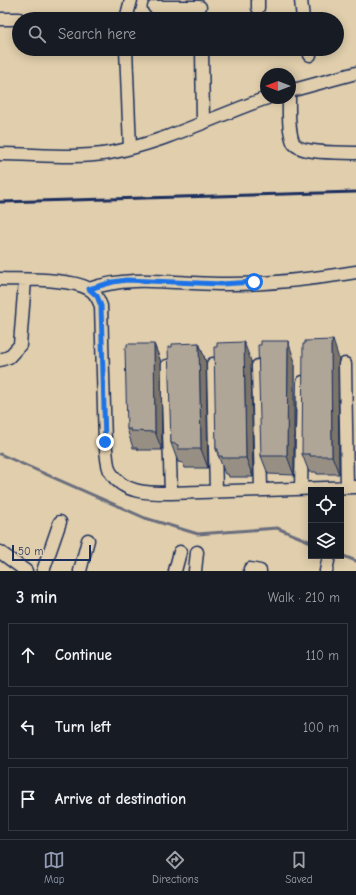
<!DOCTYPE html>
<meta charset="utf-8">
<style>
body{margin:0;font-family:"Comic Neue",sans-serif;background:#20242c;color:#f1f3f6}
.controls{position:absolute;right:12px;bottom:12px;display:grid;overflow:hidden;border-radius:0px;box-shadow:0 2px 10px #0003}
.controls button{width:36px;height:36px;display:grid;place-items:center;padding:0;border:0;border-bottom:1px solid #363941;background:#171b24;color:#f1f3f6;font:20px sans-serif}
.compass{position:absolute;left:260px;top:68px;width:36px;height:36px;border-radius:50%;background:#171b24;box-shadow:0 2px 10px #0003;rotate:270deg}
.scale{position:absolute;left:12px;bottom:10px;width:79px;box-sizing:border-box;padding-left:4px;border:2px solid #1b2f5e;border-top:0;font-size:11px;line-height:14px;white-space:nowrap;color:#1b2f5e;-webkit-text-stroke:3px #e0ceac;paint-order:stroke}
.stop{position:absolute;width:12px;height:12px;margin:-9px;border:3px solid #1a73e8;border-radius:50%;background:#fff}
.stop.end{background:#1a73e8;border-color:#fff;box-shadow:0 1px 4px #0008}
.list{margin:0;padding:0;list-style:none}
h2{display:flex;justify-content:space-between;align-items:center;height:52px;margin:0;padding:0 16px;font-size:17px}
h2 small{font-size:13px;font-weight:400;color:#9ea1a6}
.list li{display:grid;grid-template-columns:26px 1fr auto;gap:12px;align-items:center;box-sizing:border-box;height:64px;margin:0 8px 8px;padding:0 8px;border:1px solid #363941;border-radius:0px}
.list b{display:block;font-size:15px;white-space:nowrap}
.list em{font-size:13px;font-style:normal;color:#9ea1a6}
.icon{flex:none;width:22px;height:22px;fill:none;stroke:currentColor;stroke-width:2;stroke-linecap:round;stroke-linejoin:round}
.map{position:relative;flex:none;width:356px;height:571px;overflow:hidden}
.search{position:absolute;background:#171b24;box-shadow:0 2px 10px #0003;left:12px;right:12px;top:12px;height:44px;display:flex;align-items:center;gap:10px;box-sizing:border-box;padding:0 14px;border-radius:22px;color:#9ea1a6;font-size:15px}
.sheet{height:268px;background:#171b24}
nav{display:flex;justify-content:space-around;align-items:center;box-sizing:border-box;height:56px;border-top:1px solid #363941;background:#171b24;font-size:11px;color:#9ea1a6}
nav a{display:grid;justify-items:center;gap:2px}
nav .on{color:#919bb2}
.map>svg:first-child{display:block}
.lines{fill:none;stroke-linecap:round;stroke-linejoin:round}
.stream{stroke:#696d7d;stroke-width:3}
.minor-casing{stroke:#1b2f5e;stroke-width:15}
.minor{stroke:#e0ceac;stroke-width:12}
.rail{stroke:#1b2f5e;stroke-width:3}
.wall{fill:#978f83;stroke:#1b2f5e}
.shaded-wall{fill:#7b746a;stroke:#1b2f5e}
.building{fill:#b0a698;stroke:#1b2f5e}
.route{stroke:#1a73e8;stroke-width:5}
</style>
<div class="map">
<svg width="356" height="571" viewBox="0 0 356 571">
<rect width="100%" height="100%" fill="#e0ceac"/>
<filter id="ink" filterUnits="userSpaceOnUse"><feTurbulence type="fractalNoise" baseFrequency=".025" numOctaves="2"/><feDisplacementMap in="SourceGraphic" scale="8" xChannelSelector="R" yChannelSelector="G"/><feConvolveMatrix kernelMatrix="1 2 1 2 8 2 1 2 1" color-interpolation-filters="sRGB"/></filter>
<g filter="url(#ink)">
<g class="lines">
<!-- stream -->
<path class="stream" d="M0,454l145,64 53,16 79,-6 34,14
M341,555l15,6"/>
<!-- minor casing -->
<g class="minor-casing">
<path id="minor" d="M301,0l2,19
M154,7h46
M258,8v-8
M0,19h19
M126,19l5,-19
M126,49l4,99
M202,49l1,73
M309,49l1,6
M290,91l66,-18
M289,98c0,13 -1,31 4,44 6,13 50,10 63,11
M0,154c35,0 74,5 109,-1 55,-10 106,-37 158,-55
M0,279c22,1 71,-1 89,10 7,4 9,10 12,17l4,136c2,9 1,24 6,31 13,21 39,20 60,20l185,-6
M89,289c42,-15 86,-5 130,-5 43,1 94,-5 137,-12
M0,360l9,-3 11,-12 5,-65
M213,364l3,127
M345,364l2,123
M167,366l4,127
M258,366l3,123
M301,489l2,-107
M0,552l26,19
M250,569l10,2
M43,571l17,-49
M80,571l8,-31
M175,571l5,-19
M195,571l2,-19
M326,571l3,-15"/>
</g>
<!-- minor -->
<use href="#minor" class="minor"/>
<!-- rail -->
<path class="rail" d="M0,202l356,-10"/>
</g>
<!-- wall -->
<path class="wall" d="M199,343l7,19 2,106h-23l-2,-5 -5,-1 -7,-19 1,-96z
M154,344l7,18 1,88h-24l-1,-2h-4l-6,-19z
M217,347l34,14 2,116h-24l-1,-3h-3l-9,-25z
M294,359v116l-26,-1 -7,-18z
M339,359l-1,5 1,110h-22l-1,-2h-7l-7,-18z"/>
<!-- shaded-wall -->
<path class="shaded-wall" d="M333,340l6,19 -1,5 1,110 -7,-18 -1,-111z
M288,341l6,18v116l-7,-19z
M244,342l7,19 2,116 -7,-19z
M199,343l7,19 2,106 -7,-19z
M154,344l7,18 1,88 -7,-18z"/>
<!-- building -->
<path class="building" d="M333,340l-2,5 1,111h-22v-2h-8l1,-110h2v-3z
M261,341h27l-1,115h-26l-3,-111h3z
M244,342l2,116h-24v-2h-4v-7h-2l-2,-102h3v-4z
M199,343l2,106h-23v-4l-7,-2 -3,-96h4v-3z
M127,344h27l1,88 -24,-1v-2h-4l-2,-81h2z"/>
</g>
<g class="lines" filter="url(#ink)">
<!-- route -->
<path class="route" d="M105,442l-4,-136 -4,-10 -8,-7 24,-7 13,-2 95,4 33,-2"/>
</g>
</svg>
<div class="controls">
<button><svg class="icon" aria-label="locate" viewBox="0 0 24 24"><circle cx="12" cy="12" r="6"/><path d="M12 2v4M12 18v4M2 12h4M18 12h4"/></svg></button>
<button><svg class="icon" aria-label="layers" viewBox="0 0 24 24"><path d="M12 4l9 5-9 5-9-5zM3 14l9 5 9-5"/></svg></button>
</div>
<svg class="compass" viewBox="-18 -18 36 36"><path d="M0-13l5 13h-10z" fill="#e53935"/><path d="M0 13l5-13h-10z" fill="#9ea1a6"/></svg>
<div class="scale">50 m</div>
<div class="stop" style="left:254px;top:282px"></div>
<div class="stop end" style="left:105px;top:442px"></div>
<div class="search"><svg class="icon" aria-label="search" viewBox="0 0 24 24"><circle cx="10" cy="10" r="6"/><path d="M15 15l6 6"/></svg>Search here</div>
</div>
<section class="sheet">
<h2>3 min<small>Walk · 210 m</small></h2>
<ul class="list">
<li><svg class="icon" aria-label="ahead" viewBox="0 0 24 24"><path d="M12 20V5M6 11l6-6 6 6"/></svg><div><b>Continue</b></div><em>110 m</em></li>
<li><svg class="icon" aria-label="left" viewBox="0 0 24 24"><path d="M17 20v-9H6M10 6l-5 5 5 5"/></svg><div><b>Turn left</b></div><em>100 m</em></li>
<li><svg class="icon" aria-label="arrive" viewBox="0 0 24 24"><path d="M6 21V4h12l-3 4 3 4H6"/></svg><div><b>Arrive at destination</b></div></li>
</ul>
</section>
<nav>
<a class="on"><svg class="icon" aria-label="map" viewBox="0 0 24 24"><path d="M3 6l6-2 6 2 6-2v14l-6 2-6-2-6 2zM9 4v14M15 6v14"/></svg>Map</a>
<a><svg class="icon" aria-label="directions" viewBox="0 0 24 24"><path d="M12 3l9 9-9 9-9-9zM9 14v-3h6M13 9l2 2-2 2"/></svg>Directions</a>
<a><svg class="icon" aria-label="saved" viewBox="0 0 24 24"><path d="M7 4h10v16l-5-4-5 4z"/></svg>Saved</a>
</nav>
